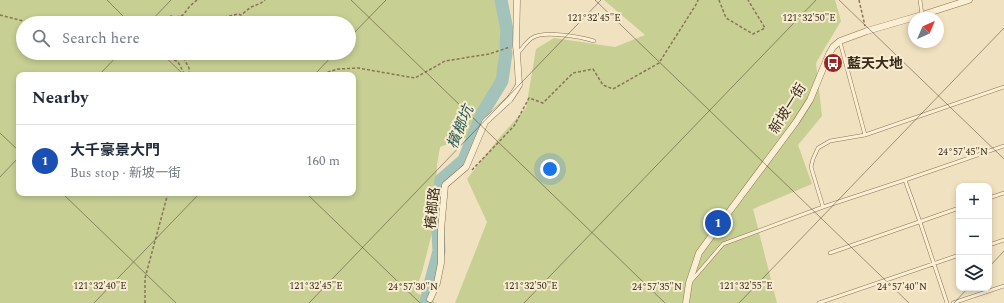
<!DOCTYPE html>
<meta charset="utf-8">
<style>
body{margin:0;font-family:Spectral,"Noto Sans TC",serif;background:#f2f2f3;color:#1f2937}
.controls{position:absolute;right:12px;bottom:12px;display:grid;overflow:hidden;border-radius:8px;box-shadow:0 2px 6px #0003}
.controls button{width:36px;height:36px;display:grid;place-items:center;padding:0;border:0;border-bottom:1px solid #e0e1e3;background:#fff;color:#1f2937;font:20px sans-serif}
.compass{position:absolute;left:908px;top:12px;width:36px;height:36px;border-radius:50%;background:#fff;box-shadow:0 2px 6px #0003;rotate:44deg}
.you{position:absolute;left:550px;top:169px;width:14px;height:14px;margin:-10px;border:3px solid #fff;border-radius:50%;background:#1a73e8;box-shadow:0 0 0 6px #1a73e833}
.badge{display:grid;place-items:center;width:26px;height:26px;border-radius:50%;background:#9d2423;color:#fff;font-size:13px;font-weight:700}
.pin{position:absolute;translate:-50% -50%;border:2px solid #fff;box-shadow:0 1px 4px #0006}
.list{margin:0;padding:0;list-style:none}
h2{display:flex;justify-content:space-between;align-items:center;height:52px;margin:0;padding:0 16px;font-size:17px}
h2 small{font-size:13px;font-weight:400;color:#747a83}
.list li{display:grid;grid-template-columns:26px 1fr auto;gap:12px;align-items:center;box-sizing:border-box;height:72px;padding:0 16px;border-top:1px solid #e0e1e3}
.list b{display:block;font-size:15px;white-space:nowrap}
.list p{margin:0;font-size:13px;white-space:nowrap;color:#747a83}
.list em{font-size:13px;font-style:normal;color:#747a83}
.icon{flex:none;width:22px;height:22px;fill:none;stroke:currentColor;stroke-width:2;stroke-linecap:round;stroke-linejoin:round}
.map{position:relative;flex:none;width:1004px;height:303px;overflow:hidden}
.search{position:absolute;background:#fff;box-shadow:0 2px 6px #0003;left:16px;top:16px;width:340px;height:44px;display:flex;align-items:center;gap:10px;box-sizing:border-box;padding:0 14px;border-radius:22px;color:#747a83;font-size:15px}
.panel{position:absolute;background:#fff;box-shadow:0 2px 6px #0003;left:16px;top:72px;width:340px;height:124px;border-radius:8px}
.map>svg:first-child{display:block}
.green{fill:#c7cf93;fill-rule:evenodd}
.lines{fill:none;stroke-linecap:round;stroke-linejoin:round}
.river{stroke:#a3c2b9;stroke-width:13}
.lane-casing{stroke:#8a7357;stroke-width:4}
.street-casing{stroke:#8a7357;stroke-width:7}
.path{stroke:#8a7357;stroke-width:1.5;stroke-dasharray:3 2;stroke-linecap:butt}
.lane{stroke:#fbefd3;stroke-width:3}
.street{stroke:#fbefd3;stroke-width:6}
.ticks{fill:none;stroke:#392a1c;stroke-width:1;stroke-opacity:0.45}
.labels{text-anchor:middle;stroke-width:4;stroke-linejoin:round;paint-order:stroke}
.poi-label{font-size:14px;font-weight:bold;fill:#392a1c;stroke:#f7ecd0;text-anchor:start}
.street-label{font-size:14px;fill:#392a1c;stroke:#f7ecd0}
.water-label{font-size:15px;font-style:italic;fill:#2a5a57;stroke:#f7ecd0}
.ticks-label{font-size:10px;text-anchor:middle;fill:#392a1c;stroke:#f7ecd0;stroke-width:4;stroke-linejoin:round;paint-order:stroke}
</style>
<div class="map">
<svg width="1004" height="303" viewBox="0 0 1004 303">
<rect width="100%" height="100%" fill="#f0e2c0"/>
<!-- green -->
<path class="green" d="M0,0h501l9,64 -40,72 -30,11 -3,18 -3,60 -12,47 -7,20 21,11h-436zM23,23h326v30h-326zM19,75h334v118h-334z
M604,0h231l6,21 -25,42 6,53 -24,29 14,39 -59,25 24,94h-322l32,-81 -20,-43 32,-41 27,-30 10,-59 18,-11 61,9 30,-12z"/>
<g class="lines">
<!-- river -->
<path class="river" d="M501,0l6,30 -1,16
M426,303l4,-19 9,-33 -2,-36 4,-35 23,-20 19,-48 19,-31 4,-28"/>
<!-- lane casing -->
<g class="lane-casing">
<path id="lane" d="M920,0l2,15
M840,42l25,93
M517,54c4,-4 10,-13 15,-16 12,-8 49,-1 62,3
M905,180l15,42 27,81
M989,198l15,-5
M823,207l-12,-40 2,-8 5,-11 12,-7 35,-6 139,-48
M989,245l15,-5
M830,253l129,-45
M692,280l31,-36 100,-37 82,-27 99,-34
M819,303l140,-48
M953,303l51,-17"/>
</g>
<!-- street casing -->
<g class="street-casing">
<path id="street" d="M430,299l7,-16 4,-20v-33l4,-45 21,-18 19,-45 25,-23 9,-14 -2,-31 -1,-8 1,-46
M686,303l3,-20 10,-30 24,-33 73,-98 14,-22 19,-46 4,-7 7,-6 27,-10 55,-16 47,-15"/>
</g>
<!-- path -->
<path class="path" d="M719,0l7,18 27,16 12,-6 -17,-28
M859,0l6,26
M0,15l31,8
M170,16c5,1 10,4 15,4 18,2 36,-2 53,-6l3,1 10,-8 10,-4 4,-3
M176,17l7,-2 7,-9 7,-6
M164,23l4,-3
M167,53l4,5 7,4 7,13
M183,53v4l6,11v7
M318,75l20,-6 20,-1 57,10 30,-17 44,-7 21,-7
M472,170l42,-44 15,-28 14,5 30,-30 20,-4 10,16 10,4 46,-26 38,-60 1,-3
M145,303v-25l23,-85"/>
<!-- lane -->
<use href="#lane" class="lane"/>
<!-- street -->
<use href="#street" class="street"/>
</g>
<!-- ticks -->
<path class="ticks" d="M107,0l23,23M351,0l314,303M595,0l314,303M839,0l165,159M149,23l22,-23M349,38l37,-38M161,53l23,22M99,75l21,-22M314,75l21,-22M0,133l19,18M0,177l19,-20M62,193l114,110M306,193l114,110M989,267l15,-16M94,303l106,-110M309,303l292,-303M524,303l292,-303M739,303l265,-275M954,303l14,-15"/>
<!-- icons -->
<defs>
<g id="bus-disc" transform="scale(1)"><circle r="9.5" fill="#9d2423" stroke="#f7ecd0"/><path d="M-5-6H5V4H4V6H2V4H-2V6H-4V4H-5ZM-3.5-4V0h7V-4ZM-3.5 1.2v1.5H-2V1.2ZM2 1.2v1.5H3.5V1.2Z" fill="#fff"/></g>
</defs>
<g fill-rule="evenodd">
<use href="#bus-disc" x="833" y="63"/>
</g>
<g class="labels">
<!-- poi labels -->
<g class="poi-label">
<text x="847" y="68">藍天大地</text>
</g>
<!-- street labels -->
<g class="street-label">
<text transform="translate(787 108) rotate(-58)" y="5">新坡一街</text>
<text transform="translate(432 208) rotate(-84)" y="5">檳榔路</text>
</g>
<!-- water labels -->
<g class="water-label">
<text transform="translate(460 127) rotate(-67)" y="5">檳榔坑</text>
</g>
</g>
<g class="ticks-label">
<text x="594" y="21">121°32'45"E</text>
<text x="809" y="21">121°32'50"E</text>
<text x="963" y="155">24°57'45"N</text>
<text x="100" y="289">121°32'40"E</text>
<text x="316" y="289">121°32'45"E</text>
<text x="531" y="289">121°32'50"E</text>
<text x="746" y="289">121°32'55"E</text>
<text x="413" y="290">24°57'30"N</text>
<text x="657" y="290">24°57'35"N</text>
<text x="902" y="290">24°57'40"N</text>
</g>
</svg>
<div class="controls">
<button>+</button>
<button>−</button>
<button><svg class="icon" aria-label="layers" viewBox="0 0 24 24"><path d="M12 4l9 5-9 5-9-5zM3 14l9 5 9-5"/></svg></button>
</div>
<svg class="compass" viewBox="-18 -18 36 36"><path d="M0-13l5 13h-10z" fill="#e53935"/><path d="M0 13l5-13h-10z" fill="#747a83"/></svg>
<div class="you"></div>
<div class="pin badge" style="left:718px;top:223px;background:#1a4fb4">1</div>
<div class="search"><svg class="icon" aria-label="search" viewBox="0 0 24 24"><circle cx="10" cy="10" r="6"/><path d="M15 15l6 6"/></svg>Search here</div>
<section class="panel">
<h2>Nearby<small></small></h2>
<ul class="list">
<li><span class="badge" style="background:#1a4fb4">1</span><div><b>大千豪景大門</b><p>Bus stop · 新坡一街</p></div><em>160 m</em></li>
</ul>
</section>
</div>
